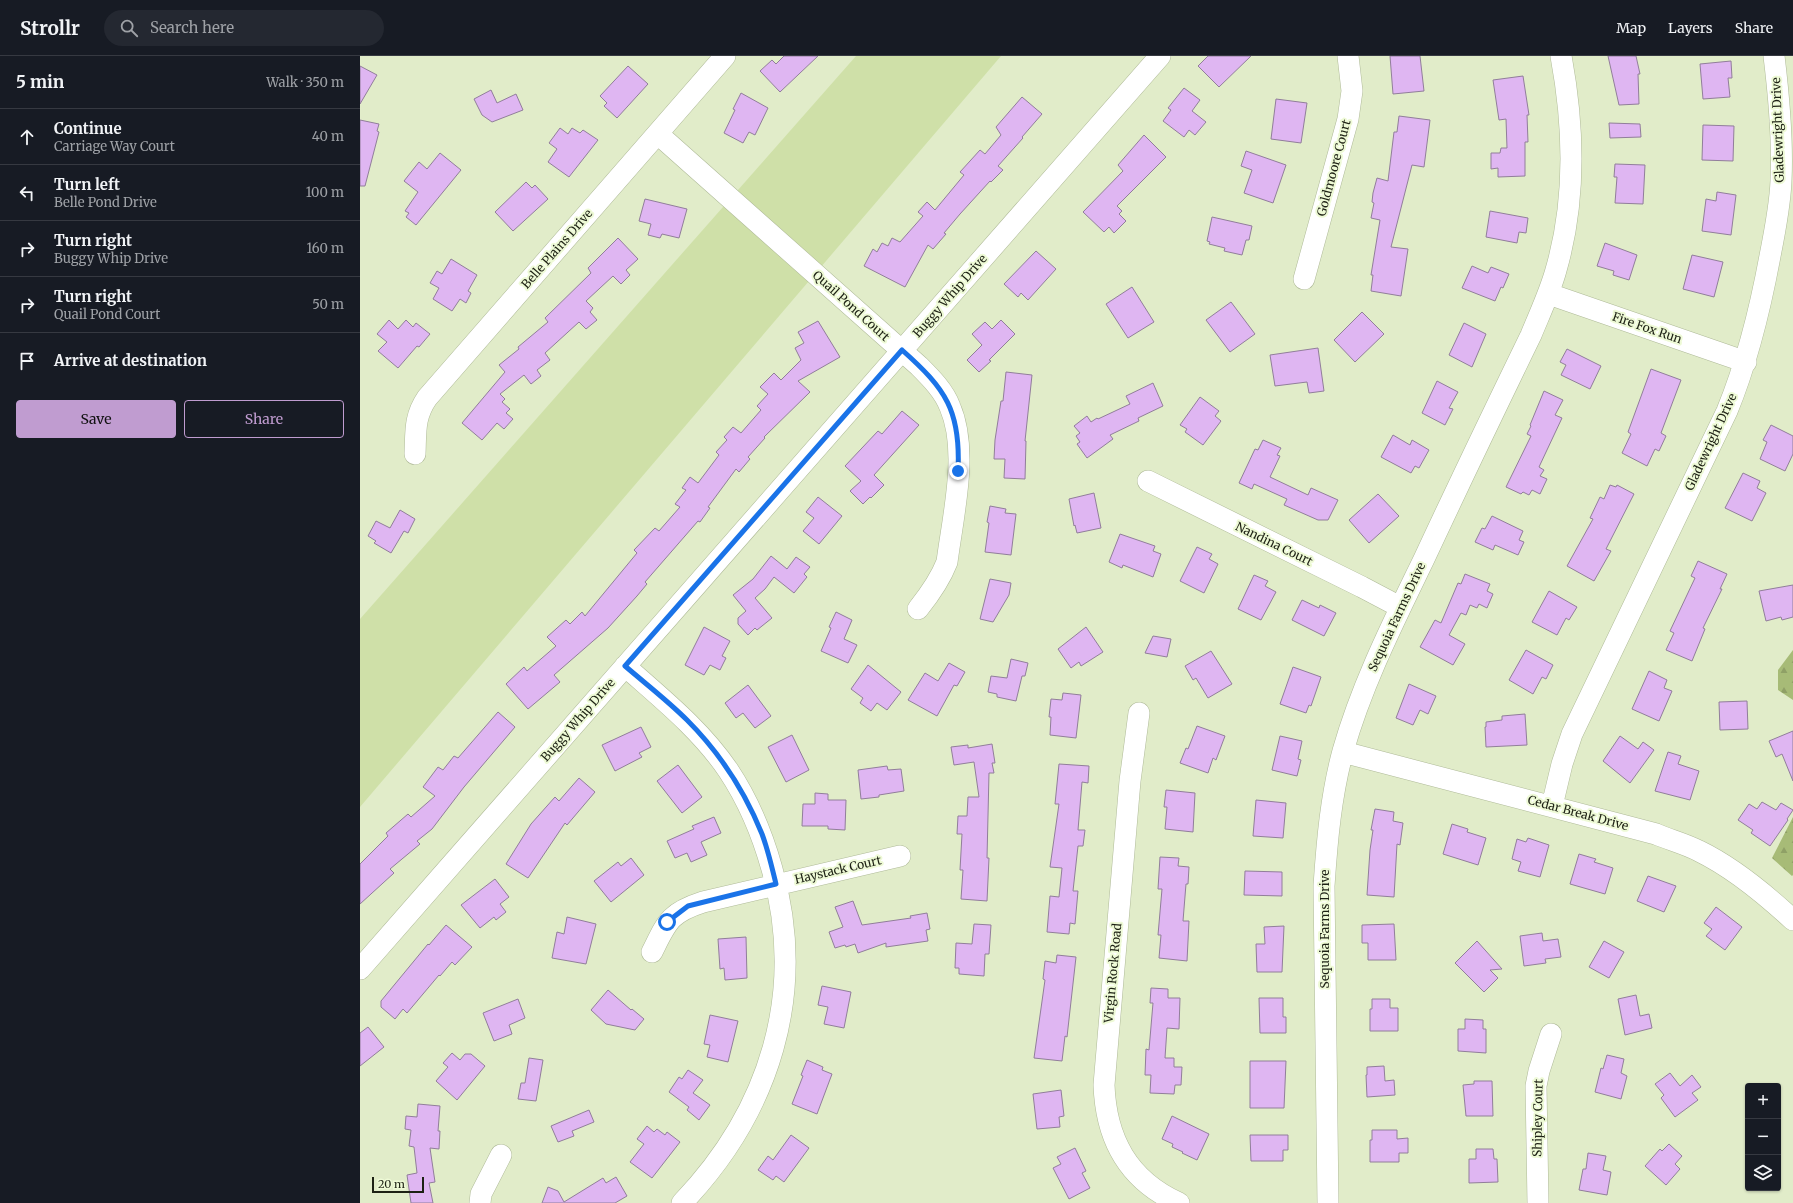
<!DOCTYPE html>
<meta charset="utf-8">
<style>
body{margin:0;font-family:Merriweather,serif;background:#242831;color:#f1f3f6}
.controls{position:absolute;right:12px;bottom:12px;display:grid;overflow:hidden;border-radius:4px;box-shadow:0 1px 3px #0004}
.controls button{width:36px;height:36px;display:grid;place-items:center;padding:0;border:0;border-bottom:1px solid #363941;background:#171b24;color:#f1f3f6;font:20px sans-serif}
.scale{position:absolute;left:12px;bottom:10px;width:52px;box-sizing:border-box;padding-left:4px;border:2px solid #1d2114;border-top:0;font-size:11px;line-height:14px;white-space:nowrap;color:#1d2114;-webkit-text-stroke:3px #eefad6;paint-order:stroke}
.stop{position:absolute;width:12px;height:12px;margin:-9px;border:3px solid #1a73e8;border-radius:50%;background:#fff}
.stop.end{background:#1a73e8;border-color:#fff;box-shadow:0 1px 4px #0008}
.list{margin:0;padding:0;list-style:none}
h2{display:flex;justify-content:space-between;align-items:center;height:52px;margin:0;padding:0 16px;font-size:17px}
h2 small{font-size:13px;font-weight:400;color:#9ea1a6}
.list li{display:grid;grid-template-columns:26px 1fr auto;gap:12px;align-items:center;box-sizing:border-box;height:56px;padding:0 16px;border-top:1px solid #363941}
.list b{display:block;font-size:15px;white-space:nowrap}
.list p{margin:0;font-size:13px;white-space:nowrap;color:#9ea1a6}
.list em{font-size:13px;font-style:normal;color:#9ea1a6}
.actions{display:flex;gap:8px;padding:12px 16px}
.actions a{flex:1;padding:9px 0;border:1px solid #c09cd0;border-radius:4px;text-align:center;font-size:14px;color:#c09cd0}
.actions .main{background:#c09cd0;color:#111}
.icon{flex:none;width:22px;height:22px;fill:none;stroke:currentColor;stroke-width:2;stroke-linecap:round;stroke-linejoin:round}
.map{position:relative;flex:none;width:1433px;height:1147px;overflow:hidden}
header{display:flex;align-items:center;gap:24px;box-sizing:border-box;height:56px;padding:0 20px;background:#171b24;border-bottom:1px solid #363941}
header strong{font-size:19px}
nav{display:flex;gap:22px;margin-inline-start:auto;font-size:14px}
.search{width:280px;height:36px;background:#242831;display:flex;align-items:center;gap:10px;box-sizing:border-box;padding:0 14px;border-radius:22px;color:#9ea1a6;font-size:15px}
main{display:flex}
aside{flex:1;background:#171b24}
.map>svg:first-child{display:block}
.green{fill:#cfe0a8}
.forest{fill:url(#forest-firs)}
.building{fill:#dfb6f2;stroke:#917e9a}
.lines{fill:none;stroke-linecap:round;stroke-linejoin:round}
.minor-casing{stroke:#afba98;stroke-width:22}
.minor{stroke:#fff;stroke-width:21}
.route{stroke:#1a73e8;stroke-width:5}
.labels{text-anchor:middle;stroke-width:4;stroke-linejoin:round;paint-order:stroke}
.street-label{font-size:12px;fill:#1d2114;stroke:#eefad6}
</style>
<header>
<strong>Strollr</strong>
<div class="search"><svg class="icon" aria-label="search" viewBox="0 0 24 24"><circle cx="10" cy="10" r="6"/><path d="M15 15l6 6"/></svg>Search here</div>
<nav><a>Map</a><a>Layers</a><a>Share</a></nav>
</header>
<main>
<aside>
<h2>5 min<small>Walk · 350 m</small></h2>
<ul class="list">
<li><svg class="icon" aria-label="ahead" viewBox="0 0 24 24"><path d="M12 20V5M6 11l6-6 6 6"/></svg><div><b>Continue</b><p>Carriage Way Court</p></div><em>40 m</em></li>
<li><svg class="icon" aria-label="left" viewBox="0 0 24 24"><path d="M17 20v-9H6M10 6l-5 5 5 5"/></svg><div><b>Turn left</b><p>Belle Pond Drive</p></div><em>100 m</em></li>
<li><svg class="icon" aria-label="right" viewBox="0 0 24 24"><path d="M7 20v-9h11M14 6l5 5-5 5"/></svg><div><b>Turn right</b><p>Buggy Whip Drive</p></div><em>160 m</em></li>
<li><svg class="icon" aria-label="right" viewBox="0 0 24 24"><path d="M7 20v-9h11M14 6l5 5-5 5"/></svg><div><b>Turn right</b><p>Quail Pond Court</p></div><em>50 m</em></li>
<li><svg class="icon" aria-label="arrive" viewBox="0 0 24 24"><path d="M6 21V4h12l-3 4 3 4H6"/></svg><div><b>Arrive at destination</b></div></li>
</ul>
<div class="actions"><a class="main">Save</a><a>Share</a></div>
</aside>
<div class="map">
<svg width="1433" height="1147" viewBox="0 0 1433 1147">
<defs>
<pattern id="forest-firs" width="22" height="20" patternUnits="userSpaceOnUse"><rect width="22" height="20" fill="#a7bb77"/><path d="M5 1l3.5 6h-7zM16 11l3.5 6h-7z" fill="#8fa066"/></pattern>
</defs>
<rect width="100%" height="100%" fill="#e1ecc9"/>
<!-- green -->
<path class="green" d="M496,0h145l-641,751v-188z"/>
<!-- forest -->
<path class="forest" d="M1433,594v50l-15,-10v-20z
M1433,761v58l-1,1 -20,-18z"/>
<!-- building -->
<path class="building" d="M424,0h34l-38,36 -20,-21 12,-11 4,4z
M848,0h43l-32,31 -21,-21z
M1030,0h30l4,35 -31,3z
M1248,0h28l4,18h-2l1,30 -20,1z
M1371,5l1,17h-4l2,19 -27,2 -3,-35z
M0,10l17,9 -17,29z
M268,10l20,18 -31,34 -13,-12 3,-3 -7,-7z
M1163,20l6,39h-2l1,27h-3v34l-27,1v-9l-7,1v-16h9l1,-5h6l-1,-29 -7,1 -6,-40z
M824,32l16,12 -8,11 14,11 -11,13 -6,-5 -5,7 -21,-16 8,-11 -3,-2z
M131,34l6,13 19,-9 7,16 -31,12 -10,-7 -8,-16z
M381,37l27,15 -13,27 -6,-3 -6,11 -19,-10 11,-23 -2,-1z
M662,41l20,17 -20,23 1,1 -25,28 5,4 -12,12 -1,-1 -30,33 -16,19 2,1 -13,15 -5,-4 -23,42 -41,-21 9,-17 4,3 5,-9 6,3 4,-8 8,4 23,-26 -5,-4 9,-10 8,8 29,-35 -4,-3 20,-22 5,4 16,-19 -5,-8z
M916,43l31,4 -6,40 -30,-4z
M1039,60l31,4 -6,47 -12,-2 -21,82 17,2 -7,47 -30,-5 2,-16h-2l9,-55 -9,-2 3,-15 -2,-1 1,-9 4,-15 11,3 6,-49h3z
M0,64l19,4 -2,7 2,1 -14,54h-5z
M1249,67l31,1 1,13 -31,1z
M1343,69l31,1 -1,35 -31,-1z
M200,72l8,6 4,-6 8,5 3,-3 15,10 -29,37 -21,-15 9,-13 -8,-6z
M784,79l22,22 -49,49 5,5 -3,3 7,7 -12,12 -5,-6 -5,5 -21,-20 40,-41 -5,-6z
M886,95l40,14 -13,38 -29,-10 8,-23 -11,-4z
M80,97l21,17 -45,55 -10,-8 3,-4 -4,-2 13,-19 -14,-11 15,-19 8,7z
M1255,108l30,1 -2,39 -28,-1 2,-26h-3z
M166,126l6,6 3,-3 13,14 -35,32 -18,-19z
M1357,136l19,3 -5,40 -29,-4 4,-32 10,2z
M285,143l42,10 -8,29 -17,-4 -2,4 -12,-3 3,-11 -12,-3z
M1130,155l38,7 -2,15 -7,-1 -2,11 -31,-6z
M852,161l40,9 -3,14h-3l-4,15 -18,-4 1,-3 -16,-4 1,-2 -3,-1z
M258,182l20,21 -12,11 4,5 -9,9 -8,-8 -27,25 7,7 -3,4 7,8 -11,9 -7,-7 -34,31 5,7 -13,10 4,6 -10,8 -7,-9 -24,19 5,5 -3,3 8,7 -4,4 7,6 -9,10 -7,-6 -15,17 -20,-17 43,-51 -6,-7 20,-16 -1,-2 30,-25 -3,-4 46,-45 -3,-5z
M1245,187l32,12 -8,25 -16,-5 1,-4 -17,-5z
M676,195l20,18 -28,31 -7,-7 -3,4 -14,-13z
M1332,199l31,7 -9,35 -31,-8z
M91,203l26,16 -9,16 3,2 -5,10 -6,-4 -8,12 -19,-12 6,-11 -9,-5 7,-12 5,3z
M1112,210l16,7 3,-6 18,7 -6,14 -2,-1 -6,14 -33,-13z
M772,231l22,35 -26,16 -22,-34z
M871,246l24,32 -25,18 -24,-32z
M1002,256l22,22 -29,28 -21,-22z
M29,264l9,9 8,-9 7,7 3,-4 14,11 -11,13 -2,-1 -19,22 -20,-17 9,-9 -10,-8z
M641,264l14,14 -26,26 2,1 -12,11 -12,-12 15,-15 -10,-11 13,-12 7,7z
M458,265l22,36 -42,24 12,11 -46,45 1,1 -17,19 2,2 -11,13 -3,-3 -28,38 2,1 -10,14 -2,-1 -53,61 2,2 -10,12 -29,32 -54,47 6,7 -32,27 -22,-25 18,-17 3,4 29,-25 -9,-9 19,-17 4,4 12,-12 3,4 52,-63 -3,-3 21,-22 4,3 21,-24 -5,-3 11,-14 -4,-2 8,-11 8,6 21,-28 -3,-3 11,-12 -3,-3 9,-10 8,6 20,-23 -4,-4 11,-12 -8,-7 14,-14 7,7 20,-20 -6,-12 9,-5 -6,-11z
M1104,267l22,11 -14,33 -23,-12z
M958,292l6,43 -15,2 -2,-11 -32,4 -5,-31z
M1207,293l34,17 -11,23 -29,-14 5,-10 -6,-3z
M1291,313l30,11 -20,53 5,3 -7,15 -4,-2 -8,17 -25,-13 9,-19 -3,-2z
M646,316l26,3 -7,66h1l-1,38 -21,-1 1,-19h-11l1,-19 6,-39h2z
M1077,325l21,11 -9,16 4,1 -8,16 -23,-12z
M793,327l10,23 -25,12 1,3 -29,14 3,4 -26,19 -10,-14 3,-2 -4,-6 4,-3 -6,-7 13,-10 4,6 6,-4 1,1 32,-15 -4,-8z
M1184,335l19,9 -8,15 7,3 -23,49 5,3 -4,6 7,3 -7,15 -8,-4 -3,5 -6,-3 -2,2 -15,-7 25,-51 -4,-2 4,-8 -1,-1z
M840,341l19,14 -4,5 6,5 -18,24 -18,-13 2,-3 -7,-4z
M542,355l17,14 -45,50 10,10 -13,13 -1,-1 -7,7 -13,-13 11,-10 -16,-15 33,-35 4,3z
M1411,369l22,11v18l-8,17 -25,-12 7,-17 -4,-2z
M1033,379l17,10 2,-5 17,10 -10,18 -4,-2 -4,7 -30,-16z
M903,384l18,8 -4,7 3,1 -10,21 38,18 3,-7 27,12 -10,20h-10l-34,-15 3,-6 -33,-15 -2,5 -13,-6 16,-34 3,1z
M1383,417l17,8 -3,7 9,5 -14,28 -27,-13z
M1250,429l6,2 1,-2 17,9 -28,55 5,2 -17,30 -27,-15 26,-47 -3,-1 10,-21 4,2z
M734,437l7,35 -24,5 -2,-8 -1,1 -5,-27z
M1018,438l21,22 -30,27 -20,-23z
M458,441l24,19 -23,28 -16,-13 11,-13 -8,-6z
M630,450l16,3 -1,4 11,1 -5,41 -26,-3 4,-29 -2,-1z
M40,454l15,9 -7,14 -4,-2 -13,22 -17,-10 2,-2 -8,-5 8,-15 14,7z
M1132,460l31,15 -4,9 5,2 -6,13 -23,-10 -2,5 -18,-8 7,-14 3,1z
M760,478l35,12 -2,5 8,3 -8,23 -30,-12 -1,3 -13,-6z
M837,491l15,7 -3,5 9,5 -14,29 -24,-12z
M411,500l16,13 9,-12 14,10 -6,7 3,3 -13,16 -20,-16 -9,12 -10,9 17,20 -15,12 -2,-2 -7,7 -10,-11v-6l8,-7 -13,-16 20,-16z
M1338,505l29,13 -7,15h2l-19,39 2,1 -13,32 -26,-11 8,-17 -4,-2 25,-53 -4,-2z
M1105,518l25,10 -3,7 6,3 -6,14 -8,-4 -2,4 -7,-3 -4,10 -5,-2 -12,22 16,9 -12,21 -33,-18 15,-27 6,3 17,-40 3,1z
M894,519l14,6 -3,5 11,6 -15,28 -23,-11z
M630,523l21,4 -2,12 -16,27 -13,-3z
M1433,529v32l-11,3 -1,-3 -15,4 -7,-30z
M1189,535l28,16 -8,13 -3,-2 -9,17 -25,-13z
M942,544l17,8 1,-3 16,8 -12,23 -32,-16z
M476,556l16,8 -8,19 13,6 -9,18 -27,-12 10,-23 -2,-1z
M344,571l26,14 -8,15 4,2 -6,12 -10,-5 -6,10 -19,-10z
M726,571l17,25 -22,14 -2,-4 -8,6 -13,-19z
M793,580l18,3 -4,18 -22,-4z
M1166,594l27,15 -7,14 -4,-2 -9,17 -24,-14z
M851,595l21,33 -24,14 -12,-20 -3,2 -8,-14z
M651,603l17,4 -3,13h-3l-6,25 -19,-4v-3l-9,-2 3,-16 16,2z
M589,607l16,9 -8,14 -3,-1 -17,31 -29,-16 17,-27 13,8z
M508,609l33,27 -14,18 -10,-7 -6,8 -11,-8 3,-5 -12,-9z
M933,611l28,10 -10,29 -2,-1 -3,8 -26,-9z
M1289,615l18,9 -3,8 8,3 -13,30 -27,-12z
M1049,628l27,12 -8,18 -8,-4 -7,15 -17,-7z
M388,629l23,31 -16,12 -12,-15 -7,5 -11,-15z
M703,637l18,2 -5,43 -26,-3 1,-18h-2l2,-18 11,1z
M1387,645l1,28 -28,1 -1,-28z
M138,656l17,15 -51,60 -32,42 -15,12 3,3 -30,25 4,4 -34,31v-40l28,-28 -2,-3 22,-19 3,3 24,-21 -12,-9 15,-20 5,3 11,-14 4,2z
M1165,658l2,31 -41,2 -1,-20h1v-5l16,-2v-4z
M837,670l28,10 -9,24 -3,-2 -5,15 -28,-10 6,-15 2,1z
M281,671l10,20 -12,6 3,4 -27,14 -13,-26z
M1433,675v50l-11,-27 -6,3 -7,-16z
M432,679l17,35 -23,12 -18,-35z
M920,680l22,5 -4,18 3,1 -4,16 -25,-6z
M1260,680l18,13 5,-7 11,8 -24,33 -27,-22z
M632,688l3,19h-3l2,10h-5l-2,85h2l-2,43 -26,-2 2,-29h-3l2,-36h-5l1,-18h9l1,-19h11l-5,-35 -20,3 -3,-18 17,-2v3z
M1308,696l13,4 -3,8 21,7 -9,29 -35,-9z
M699,708l30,2 -1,17 -6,-1 -4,48h7l-2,16h-5l-5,45h5l-3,33 -5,-1 -1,11 -22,-2 3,-36 9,1 3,-29 -12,-1 9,-63h-4z
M318,709l24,32 -20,16 -25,-32z
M527,710l1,4 13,-1 3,22 -25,4v2l-18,2 -3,-29z
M219,722l16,14 -28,33 -2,-2 -37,55 -22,-14 25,-40 24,-27 4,4z
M806,734l29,3 -2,39 -28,-3 2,-22h-3z
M455,737l13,1v6h18l-1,30 -17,-1v-3h-26l1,-22h12z
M896,744l30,3 -3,35 -30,-2z
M1402,746l14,8 5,-7 12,7 -6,9 1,1 -18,26 -19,-13 2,-3 -15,-10 11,-16 8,5z
M1015,753l19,3 -1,9 10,2 -3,22 -3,-1 -3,53 -27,-2 3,-45 3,-20h-2z
M354,761l7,16 -20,9 6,13 -16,7 -4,-9 -12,5 -8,-17 27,-12 -2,-3z
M1092,768l16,5 -1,3 19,6 -8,27 -35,-11z
M1168,782l21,7 -9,32 -22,-6 3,-9 -9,-3 5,-20 9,3z
M1219,798l17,5 -2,3 19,6 -8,26 -35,-10z
M800,801l19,1 -1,8 11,1 -1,17h-2l-3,37h6l-2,40 -28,-3 2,-23h-3l4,-46h-4z
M271,802l13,17 -33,27 -17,-21 24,-19 3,4z
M885,815l37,1v24l-38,-1z
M1288,820l28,10 -12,26 -27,-11z
M135,823l14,18 -9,7 6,8 -10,8 -2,-3 -14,11 -19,-23z
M493,845l9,24 49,-7 -1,-2 17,-3 3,16 -4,1 2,11 -42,6v-4l-28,10 -3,-9 -9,3 -1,-2 -10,3 -6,-16 14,-5 -8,-20z
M1356,851l26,20 -17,23 -19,-14 6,-7 -8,-6z
M207,861l29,7 -10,40 -34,-6 5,-26 7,2z
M614,868l17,1 -2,29h-4l-1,22 -25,-2v-6h-4l1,-25 16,1z
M1034,868l2,36h-28v-17h-6v-18z
M86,869l26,22 -17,18 -3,-3 -12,14 -1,-1 -32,38 -4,-4 -8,10 -14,-12v-6l47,-57 1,1z
M924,870l-2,46h-25l-1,-28h9l-1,-17z
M1182,877l1,8 15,-2 3,18 -16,2 1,4 -22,3 -4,-30z
M386,881l1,41 -22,2 -1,-12 -4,1 -2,-30z
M1117,885l25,28 -12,1 8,8 -14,14 -29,-29z
M1244,885l20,11 -15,26 -20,-11z
M697,899l19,2 -9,80 -2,-1 -3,25 -28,-3 11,-78 -2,-1 2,-18 11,2z
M462,930l29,6 -7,36 -20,-4 4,-17 -10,-2z
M791,932l17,1v9h12l-1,31 -12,-1 -2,30h9v9h8l-1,18h-6l-1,9 -24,-1 1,-18h-6l1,-26 3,1 4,-47h-3z
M248,934l23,20 1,-1 12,10 -9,11 -29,-6 -15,-14z
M1276,939l4,21 9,-2 3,14 -27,7 -7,-36z
M899,942h24v19h3v16h-26z
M158,943l7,19 -16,7 3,9 -18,7 -11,-28z
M1012,943h18v9h8v23h-28v-22h2z
M350,959l28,6 -10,41 -21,-5 3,-12 -6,-1z
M1105,963l18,1v9h3v24l-28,-2v-22h7z
M8,971l16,20 -24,19v-33z
M92,997l8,7 5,-6h6l14,12 -28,34 -21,-19 12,-14 -5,-4z
M1247,999l17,4 -3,14 6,3 -6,23 -26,-7 6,-24 2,1z
M169,1002l14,2 -7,41 -18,-2 3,-16h4z
M447,1004l16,7 -1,3 10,4 -15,40 -25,-10 11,-28 -2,-1z
M890,1005h36l-2,47h-34z
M1024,1010l1,15 9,-1 1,15 -28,2 -1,-22h1v-8z
M328,1014l15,10 -10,13 17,12 -11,15 -12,-10 2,-3 -20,-15 10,-15 3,2z
M1310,1017l10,13 12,-11 9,12 -9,6 6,7 -23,17 -14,-19 3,-3 -9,-11z
M1114,1025h18l1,35h-27l-3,-31 11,-1z
M701,1034l3,26 -5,1 1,10 -23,2 -4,-35z
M58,1048l22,2 -2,25h2l-1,18 -9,-1 5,34 -6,1 4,20h-22l-4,-28 10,-2 -3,-26 -5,-1 2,-16 -6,-1 1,-13 11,1z
M229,1054l5,12 -22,9 2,5 -16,6 -7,-16z
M812,1060l37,18 -12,26 -15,-7 1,-1 -11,-5 1,-3 -11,-5z
M287,1070l7,6 3,-3 8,6 2,-3 13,10 -28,36 -22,-16 14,-18 -7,-5z
M1012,1074h25v9l11,-1v15h-9v9h-29v-22h2z
M431,1079l18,13 -25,34 -8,-6 -3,4 -15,-10 10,-14 5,4z
M890,1079h38v15h-5v11h-32z
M1309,1088l13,12 -7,8 5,5 -14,16 -21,-19 15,-17 2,2z
M715,1092l11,23 -4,2 8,15 -21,11 -16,-31 8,-4 -4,-7z
M1116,1093h17l1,10h3l1,23 -29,1v-24h7z
M1228,1097l18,3 -3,14 8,2 -4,23 -28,-5 4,-21h3z
M256,1121l11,19 -12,7h-73l6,-16 10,4 6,11 39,-24 3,5z"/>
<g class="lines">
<!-- minor casing -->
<g class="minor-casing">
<path id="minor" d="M298,78l261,232c12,12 25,25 31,41 19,44 3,108 -3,155 -7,18 -17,32 -29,47
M944,223l44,-160 4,-28 -4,-35
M1189,238l197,68
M55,398c1,-22 -1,-37 12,-56l298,-342
M788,425l214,106 38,20
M265,610c37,33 75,63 103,104 20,30 34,63 44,99 35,124 -2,242 -90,334
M779,657l-9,68 -26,304c2,54 24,95 75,118
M983,696l313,82c14,6 30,10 43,17 35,17 66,43 94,69
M1192,750l10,-42 10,-30 155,-323c21,-51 33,-101 43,-155 5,-25 10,-50 11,-75 2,-42 -2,-84 -7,-125
M292,896c15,-30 17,-39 51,-50l197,-46
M0,913l800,-913
M120,1147l1,-9 20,-39
M968,1147l-4,-317c3,-45 7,-91 19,-135 19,-67 51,-130 81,-192 35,-75 71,-150 107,-224 9,-22 19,-43 25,-65 20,-69 18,-144 5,-214
M1178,1147l-2,-117 3,-15 12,-37"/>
</g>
<!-- minor -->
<use href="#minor" class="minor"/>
</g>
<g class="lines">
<!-- route -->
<path class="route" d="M307,866l21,-16 88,-22c-4,-16 -8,-34 -14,-50 -17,-42 -43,-82 -75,-114 -19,-19 -41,-36 -62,-54l277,-316c44,39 59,61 56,121"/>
</g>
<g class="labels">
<!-- street labels -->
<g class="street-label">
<text transform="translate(1418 74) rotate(-92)" y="4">Gladewright Drive</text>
<text transform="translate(974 112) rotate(-75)" y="4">Goldmoore Court</text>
<text transform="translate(197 193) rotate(-49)" y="4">Belle Plains Drive</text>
<text transform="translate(590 240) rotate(-49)" y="4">Buggy Whip Drive</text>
<text transform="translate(491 250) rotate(42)" y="4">Quail Pond Court</text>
<text transform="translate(1287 272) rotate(19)" y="4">Fire Fox Run</text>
<text transform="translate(1351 386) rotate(-65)" y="4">Gladewright Drive</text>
<text transform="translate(914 488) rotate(26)" y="4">Nandina Court</text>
<text transform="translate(1037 561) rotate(-65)" y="4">Sequoia Farms Drive</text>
<text transform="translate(218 664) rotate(-49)" y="4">Buggy Whip Drive</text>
<text transform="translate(1218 757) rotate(15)" y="4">Cedar Break Drive</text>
<text transform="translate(478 814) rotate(-13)" y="4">Haystack Court</text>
<text transform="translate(965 873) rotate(-90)" y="4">Sequoia Farms Drive</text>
<text transform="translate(753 917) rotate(-85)" y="4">Virgin Rock Road</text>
<text transform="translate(1178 1062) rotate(-89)" y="4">Shipley Court</text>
</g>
</g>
</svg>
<div class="controls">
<button>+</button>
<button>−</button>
<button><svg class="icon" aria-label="layers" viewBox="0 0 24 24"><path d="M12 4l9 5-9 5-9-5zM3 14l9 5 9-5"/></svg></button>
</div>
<div class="scale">20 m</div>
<div class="stop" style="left:307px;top:866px"></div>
<div class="stop end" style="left:598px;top:415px"></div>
</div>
</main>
